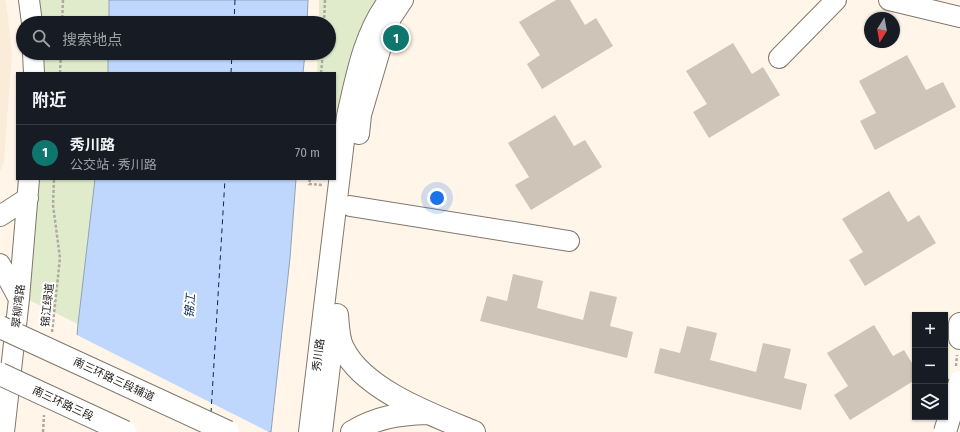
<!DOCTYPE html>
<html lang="zh">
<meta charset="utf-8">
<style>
body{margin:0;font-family:"Fira Sans Condensed","Noto Sans SC",sans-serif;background:#20242c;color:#f1f3f6}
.controls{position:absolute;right:12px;bottom:12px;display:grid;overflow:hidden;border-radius:0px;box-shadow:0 1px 3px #0004}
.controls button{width:36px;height:36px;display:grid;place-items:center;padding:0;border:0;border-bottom:1px solid #363941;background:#171b24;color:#f1f3f6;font:20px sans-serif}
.compass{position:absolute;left:864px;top:12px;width:36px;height:36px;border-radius:50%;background:#171b24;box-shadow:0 1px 3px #0004;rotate:191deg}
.you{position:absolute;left:437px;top:198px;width:14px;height:14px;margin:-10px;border:3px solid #fff;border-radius:50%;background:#1a73e8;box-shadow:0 0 0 6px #1a73e833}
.badge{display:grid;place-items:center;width:26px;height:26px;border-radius:50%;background:#0f766e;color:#fff;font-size:13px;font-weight:700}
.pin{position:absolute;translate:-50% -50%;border:2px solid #fff;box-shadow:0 1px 4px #0006}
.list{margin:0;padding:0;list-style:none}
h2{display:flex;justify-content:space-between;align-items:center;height:52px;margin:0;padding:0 16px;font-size:17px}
h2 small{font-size:13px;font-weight:400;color:#9ea1a6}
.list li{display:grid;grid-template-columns:26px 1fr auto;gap:12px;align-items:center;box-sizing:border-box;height:56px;padding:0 16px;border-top:1px solid #363941}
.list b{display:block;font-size:15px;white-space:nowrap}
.list p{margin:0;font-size:13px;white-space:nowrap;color:#9ea1a6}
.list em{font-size:13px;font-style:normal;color:#9ea1a6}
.icon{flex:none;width:22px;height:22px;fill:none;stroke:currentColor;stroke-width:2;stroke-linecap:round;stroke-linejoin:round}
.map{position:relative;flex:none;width:960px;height:432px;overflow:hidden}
.search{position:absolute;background:#171b24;box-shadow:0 1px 3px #0004;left:16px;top:16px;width:320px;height:44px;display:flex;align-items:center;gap:10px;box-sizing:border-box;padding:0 14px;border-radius:22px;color:#9ea1a6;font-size:15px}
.panel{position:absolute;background:#171b24;box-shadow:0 1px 3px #0004;left:16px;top:72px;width:320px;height:108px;border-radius:0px}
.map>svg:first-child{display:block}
.built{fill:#fbecd9}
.green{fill:#e0ebcb}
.water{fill:#bfd7fd;stroke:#91a1ba}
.pier{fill:#fff5e9}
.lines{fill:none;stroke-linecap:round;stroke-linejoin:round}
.ferry{stroke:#0a2754;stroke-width:1;stroke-dasharray:5 4;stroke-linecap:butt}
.building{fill:#cec4b8}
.minor-casing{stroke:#81786d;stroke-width:22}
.major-casing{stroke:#81786d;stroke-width:24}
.path{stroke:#b1a9a0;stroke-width:2.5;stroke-dasharray:3 2;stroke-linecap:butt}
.minor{stroke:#fff;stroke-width:20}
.major{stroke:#fff;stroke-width:22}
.major-bridge-casing{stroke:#81786d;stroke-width:24;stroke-linecap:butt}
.highway-bridge-casing{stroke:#81786d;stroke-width:24;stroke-linecap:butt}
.major-bridge{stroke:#fff;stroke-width:22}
.highway-bridge{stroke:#fff;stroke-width:22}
.labels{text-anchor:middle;stroke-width:4;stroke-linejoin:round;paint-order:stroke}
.street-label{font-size:11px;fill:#26221e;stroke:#fff}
.water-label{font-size:12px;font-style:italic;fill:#0a2754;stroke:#fff}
</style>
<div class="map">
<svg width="960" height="432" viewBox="0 0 960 432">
<rect width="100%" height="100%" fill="#fff5e9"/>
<!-- built -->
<path class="built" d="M0,0h6l6,54 -8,107 -4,11z"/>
<!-- green -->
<path class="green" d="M36,0h73v23h-70z
M319,0h56c-25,39 -32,87 -40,132v-59h-18l1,-20h11v-30h-10z
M40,53h68v20h-67z
M37,179h58l-17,145 -51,-25z"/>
<!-- water -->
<path class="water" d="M109,0h199l-1,23h-198z
M108,53h197l-2,20h-195z
M95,179h201l-6,79 -19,174h-203l10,-108z"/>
<!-- pier -->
<path class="pier" d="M75,334l194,98h-203z"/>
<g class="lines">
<!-- ferry -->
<path class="ferry" d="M234,23l1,-23
M231,73l1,-20
M211,413l14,-234"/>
</g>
<!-- building -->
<path class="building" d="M556,0h14l15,25 11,-7 17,28 -71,43 -15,-25 13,-9 -21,-33z
M733,43l19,31 11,-7 17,28 -71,43 -16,-26 14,-8 -21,-33z
M907,55l19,35 17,-8 13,25 -81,43 -15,-29 16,-8 -17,-32z
M555,115l19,31 11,-6 17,27 -71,43 -16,-25 14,-8 -21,-34z
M889,191l19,31 11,-7 17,28 -71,43 -16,-26 14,-8 -21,-33z
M513,274l30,7 -6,27 46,12 7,-29 27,6 -7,29 23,6 -6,26 -147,-37 7,-25 20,5z
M874,325l19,31 11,-6 11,18v12l-65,40 -16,-25 14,-9 -21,-33z
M687,326l30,7 -7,27 46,12 7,-29 28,6 -7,29 23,6 -6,26 -147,-37 6,-25 20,5z"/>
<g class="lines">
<!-- minor casing -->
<g class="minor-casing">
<path id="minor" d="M29,0l3,23
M889,0l71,17
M33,53l1,20
M779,58l57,-58
M359,134l2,-19 20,-68 10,-29 12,-18
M350,206l219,35
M0,216l28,-18
M0,264l19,35
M4,432l15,-133 10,-120
M309,432l38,-316c9,-40 17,-84 42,-116
M322,432l13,-108"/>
</g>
<!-- major casing -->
<g class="major-casing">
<path id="major" d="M337,315c1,10 1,24 6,33 20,42 90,67 131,84
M960,324v14
M352,432c25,-15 46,-18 75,-19"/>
</g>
<!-- path -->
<path class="path" d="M62,23l1,-23
M324,23l1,-23
M60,73l1,-20
M321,73l2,-20
M310,179l-1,5 13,1
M52,332l8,-74 -7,-53 1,-26
M956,366l1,-11
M43,432l1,-17"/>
<!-- minor -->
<use href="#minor" class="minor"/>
<!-- major -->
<use href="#major" class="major"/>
<!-- major-bridge casing -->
<g class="major-bridge-casing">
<path id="major-bridge" d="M0,327l228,105"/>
</g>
<!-- highway-bridge casing -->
<g class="highway-bridge-casing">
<path id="highway-bridge" d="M0,374l125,58
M945,432l15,-50"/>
</g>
<!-- major-bridge -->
<use href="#major-bridge" class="major-bridge"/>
<!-- highway-bridge -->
<use href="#highway-bridge" class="highway-bridge"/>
</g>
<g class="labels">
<!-- street labels -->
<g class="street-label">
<text transform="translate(47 305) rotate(-84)" y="4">锦江绿道</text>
<text transform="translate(18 306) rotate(-84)" y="4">翠柳湾路</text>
<text transform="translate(318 355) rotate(-83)" y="4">秀川路</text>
<text transform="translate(114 379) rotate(25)" y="4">南三环路三段辅道</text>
<text transform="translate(63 403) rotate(25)" y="4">南三环路三段</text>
</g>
<!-- water labels -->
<g class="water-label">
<text transform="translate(190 306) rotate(-86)" y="4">锦江</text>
</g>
</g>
</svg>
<div class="controls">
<button>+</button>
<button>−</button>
<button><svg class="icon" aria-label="layers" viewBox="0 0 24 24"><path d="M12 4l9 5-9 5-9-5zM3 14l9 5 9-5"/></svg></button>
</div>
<svg class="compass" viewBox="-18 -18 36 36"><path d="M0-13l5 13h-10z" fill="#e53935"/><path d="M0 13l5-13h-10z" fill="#9ea1a6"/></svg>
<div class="you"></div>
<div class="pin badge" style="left:396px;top:38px">1</div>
<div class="search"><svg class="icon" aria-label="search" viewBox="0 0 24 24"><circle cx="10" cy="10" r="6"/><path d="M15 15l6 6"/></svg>搜索地点</div>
<section class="panel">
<h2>附近<small></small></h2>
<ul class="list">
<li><span class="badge">1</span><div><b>秀川路</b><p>公交站 · 秀川路</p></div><em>70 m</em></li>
</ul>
</section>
</div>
